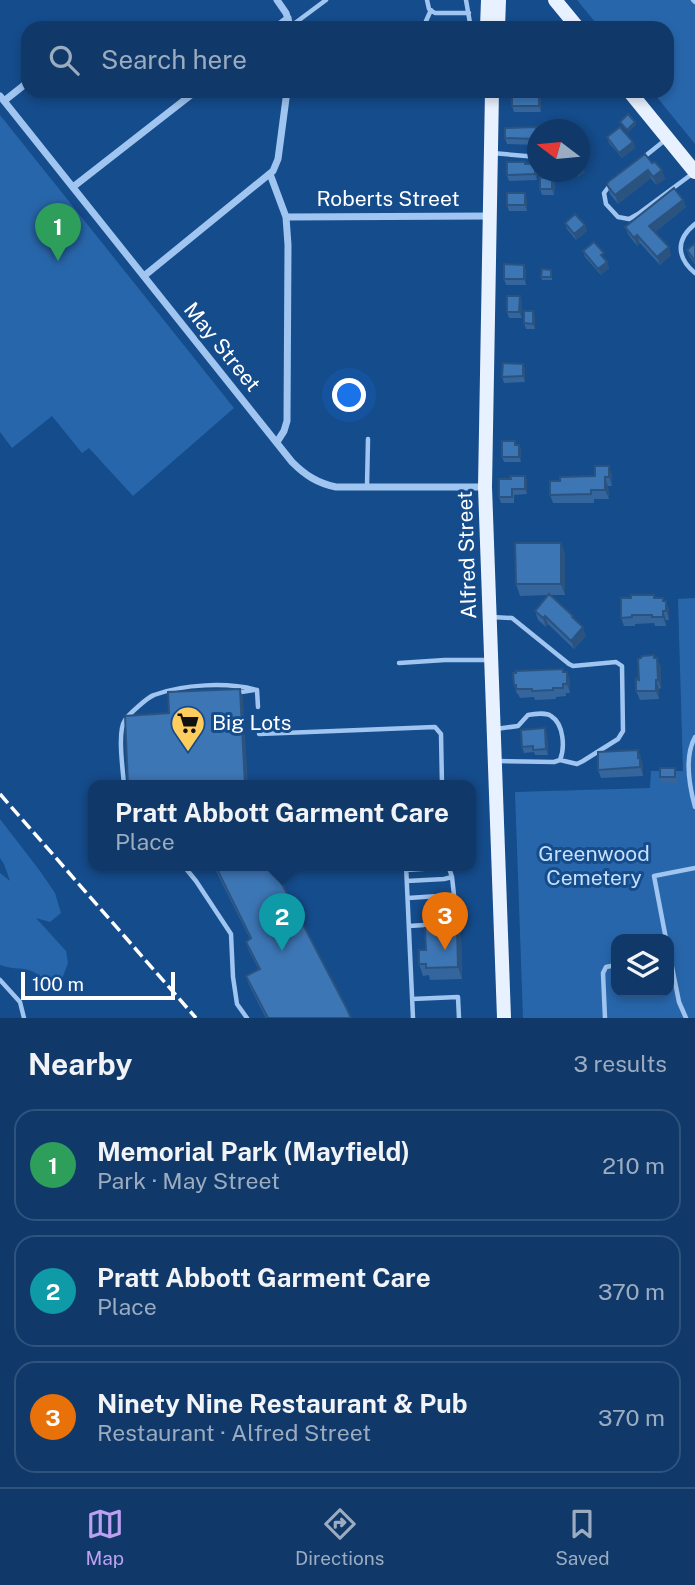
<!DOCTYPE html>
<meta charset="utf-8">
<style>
body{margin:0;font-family:"Public Sans",sans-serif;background:#19406f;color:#f1f3f6}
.controls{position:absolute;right:21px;bottom:21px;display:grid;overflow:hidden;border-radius:14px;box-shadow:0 4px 10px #0003}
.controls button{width:63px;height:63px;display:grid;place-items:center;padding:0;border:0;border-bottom:2px solid #30537d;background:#103969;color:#f1f3f6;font:35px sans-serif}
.compass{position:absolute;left:527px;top:119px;width:63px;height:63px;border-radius:50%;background:#103969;box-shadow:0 4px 10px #0003;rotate:286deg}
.scale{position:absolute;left:21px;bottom:18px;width:154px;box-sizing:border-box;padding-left:7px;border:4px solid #fff;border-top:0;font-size:19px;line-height:24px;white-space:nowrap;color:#fff;-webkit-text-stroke:5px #154c8c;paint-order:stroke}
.you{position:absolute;left:350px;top:396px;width:24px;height:24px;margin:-18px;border:5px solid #fff;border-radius:50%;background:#1a73e8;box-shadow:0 0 0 10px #1a73e833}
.badge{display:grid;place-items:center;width:46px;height:46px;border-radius:50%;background:#bca0f2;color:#fff;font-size:23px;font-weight:700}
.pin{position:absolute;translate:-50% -58px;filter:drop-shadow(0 2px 4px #0008)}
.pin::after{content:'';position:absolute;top:37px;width:24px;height:21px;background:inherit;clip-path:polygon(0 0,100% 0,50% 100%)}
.popup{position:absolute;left:88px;top:780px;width:388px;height:91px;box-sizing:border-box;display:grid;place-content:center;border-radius:14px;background:#103969;filter:drop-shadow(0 2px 5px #0005);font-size:23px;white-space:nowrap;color:#9cacc0}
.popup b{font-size:26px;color:#f1f3f6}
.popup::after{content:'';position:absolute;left:50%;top:100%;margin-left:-14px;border:14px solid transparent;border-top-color:#103969}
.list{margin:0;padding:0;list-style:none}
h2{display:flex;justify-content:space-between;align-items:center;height:91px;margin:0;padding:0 28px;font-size:30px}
h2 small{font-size:23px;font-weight:400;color:#9cacc0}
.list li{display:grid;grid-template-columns:46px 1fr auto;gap:21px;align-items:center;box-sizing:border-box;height:112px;margin:0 14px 14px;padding:0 14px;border:2px solid #30537d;border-radius:21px}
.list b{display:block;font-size:26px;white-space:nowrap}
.list p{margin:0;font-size:23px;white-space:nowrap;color:#9cacc0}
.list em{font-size:23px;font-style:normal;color:#9cacc0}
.icon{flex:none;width:38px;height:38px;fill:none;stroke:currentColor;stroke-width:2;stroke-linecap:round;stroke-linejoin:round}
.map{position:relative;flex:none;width:695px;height:1018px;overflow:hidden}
.search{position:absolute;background:#103969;box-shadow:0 4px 10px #0003;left:21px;right:21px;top:21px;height:77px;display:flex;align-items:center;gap:18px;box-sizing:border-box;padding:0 24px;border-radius:21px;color:#9cacc0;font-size:26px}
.sheet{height:469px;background:#103969}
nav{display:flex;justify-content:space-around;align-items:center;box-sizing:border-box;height:98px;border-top:2px solid #30537d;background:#103969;font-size:19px;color:#9cacc0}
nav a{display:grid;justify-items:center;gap:4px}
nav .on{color:#bca0f2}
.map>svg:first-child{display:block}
.green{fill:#2866ab;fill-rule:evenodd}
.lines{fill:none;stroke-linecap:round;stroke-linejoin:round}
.service{stroke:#9fc5f0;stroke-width:4.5}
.minor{stroke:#9fc5f0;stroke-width:7}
.primary{stroke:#e8f1ff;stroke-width:14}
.rail{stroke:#fff;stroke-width:3.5;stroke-dasharray:12 5;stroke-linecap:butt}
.wall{fill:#34659c}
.shaded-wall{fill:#2b537f}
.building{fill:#3d76b5;stroke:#2b537f;stroke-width:2}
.labels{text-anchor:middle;stroke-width:6;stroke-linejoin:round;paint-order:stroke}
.street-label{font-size:21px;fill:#fff;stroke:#154c8c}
.poi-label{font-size:21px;fill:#fff;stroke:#154c8c;text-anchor:start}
.park-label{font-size:21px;fill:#c6dffb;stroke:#154c8c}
</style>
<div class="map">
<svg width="695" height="1018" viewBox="0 0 695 1018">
<rect width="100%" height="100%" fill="#154c8c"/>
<!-- green -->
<path class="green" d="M577,0h118v144l-43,-53h15v-63h-67z
M0,115l234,293 -101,88 -44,-48 -7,5 -30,-37 -40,32 -12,-16z
M695,598v420h-172l-8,-226 135,-4 1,-17h32l-5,-172zM616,939h53v53h-53z
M0,819l40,52 15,22 6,20 -11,9 -14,-4 30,33 2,12 -6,16 -14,4c-22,-21 -24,-10 -48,-18v-92l10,8 -6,-17 -4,-6z"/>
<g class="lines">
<!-- service -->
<path class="service" d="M427,0l2,9 6,4h34
M466,0l4,23 2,5
M693,0l2,2
M291,26l35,-26
M426,28v-7l5,-11
M492,153l46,4
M644,157l20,-16
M610,185l-6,8 2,11 12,13 11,2 9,-5 54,-40
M695,224c-19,15 -19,33 0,49
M367,486l1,-47
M491,617l21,1 57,46 4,2 43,-4 6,4 1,65 -5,8 -35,22 -6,3 -17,-4
M399,663l46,-3h42
M257,690l1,17
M235,693l19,-3
M259,734l176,-7 6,7 1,51
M695,737c-11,20 -6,48 0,70
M496,761l58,1 6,-2c5,-12 4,-36 -9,-44 -6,-4 -15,-2 -23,-1l-10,11 -22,3
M124,785c-1,-15 -7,-54 1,-65 4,-6 23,-23 29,-25 29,-11 74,-13 103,-5
M183,865l13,16 35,53 2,43 4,27 10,14
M406,865l7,153
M449,868l3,9 2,18
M406,870l47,-3 4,-2
M407,881l37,-2 8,-2
M408,898l46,-3 1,28 -46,3
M666,939l-12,-63 41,-8
M669,952l10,50 7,16
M0,980l20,22 4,16
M412,999l46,-2 1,21
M605,1018l-2,-45 3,-6 10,-2"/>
<!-- minor -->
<path class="minor" d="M277,0l9,13 5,15
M275,28l13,-10
M0,96l292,366c13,13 25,21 44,25h149
M4,101l24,-19
M270,174l16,43 2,28 -1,176 -3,10 -7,11
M73,187l123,-96
M286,217l204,-1
M144,276l129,-105 5,-12 9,-68"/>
<!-- primary -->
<path class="primary" d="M555,0l23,28
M487,28l1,-28
M498,28l1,-28
M492,91l-7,396 19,531
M629,91l66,81"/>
<!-- rail -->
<path class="rail" d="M0,794l196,224"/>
</g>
<!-- wall -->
<path class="wall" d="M539,94l2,6v12h-27l-2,-6z
M536,127l1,18 -30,-1 -2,-6z
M607,137l26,5 2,6 -13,10 -13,-15z
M645,154l20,25 -9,6 -5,-7 -33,26 -8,-10 -3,-9z
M526,164h9l2,6v10l-28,1 -2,-6z
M555,184l-1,11h-12l-2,-6z
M527,199v12h-18l-2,-6z
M683,200l3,7 -31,25 16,23 -11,10 -20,-22 -3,3 -9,-12 -3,-7z
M565,223l20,2 2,6 -11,9 -9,-11z
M695,243v21l-6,-8 -2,-6z
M583,251l23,8 3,9 -8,7 -16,-18z
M526,270v15h-20l-2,-6z
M552,272v8h-10l-1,-3z
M520,296l2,6v16h-13l-2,-6z
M535,317v12h-9l-2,-6z
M523,364l2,6v12l-21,1 -2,-6z
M515,441l2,4h2l2,6v11h-17l-2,-5z
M612,474v12h-4l1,13h-15v4h-41l-3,-8 10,-14z
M525,476l2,5v13l-13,1v8h-13l-2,-6 12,-18z
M561,543l4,11v41h-15l25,25 11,16 -12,13 -26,-25 -2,3 -8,-7 -3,-9 13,-16 -28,1 -4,-12z
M654,598l10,3 5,8v11h-3v6h-11l-1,-3 -19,1v2h-11l-3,-8z
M655,658l6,9v21l-2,1v10l-19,1 -4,-9 3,-11z
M567,672l3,9v12h-4v3l-10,1v2l-21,1 -1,-3 -14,1 -2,-4h-1l-3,-9z
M545,728l2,6 1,21h-13l-1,-3 -10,1 -2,-6z
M638,750l5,16v10l-42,2 -3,-8z
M675,768l2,6v9h-15l-2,-6z
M213,865h59l79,153h-85l-17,-33 -3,-9 13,-6 -10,-19 -3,-9 4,-3z
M457,926l4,12 1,41 -32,1 -1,-5 -6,1 -4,-12 7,-14z"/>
<!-- shaded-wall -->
<path class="shaded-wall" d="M539,94l2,6v12l-2,-6z
M635,122l1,3 -8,8 -1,-3z
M536,127l1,5v13l-2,-6z
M633,142l2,6 -13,10 -3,-5z
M586,150l3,8 -7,6 3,8 -7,6 -2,-6h3v-17z
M535,164l2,6v10l-2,-6z
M648,170l3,8 -33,26 -3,-9z
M662,170l3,9 -9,6 -3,-8z
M552,178l3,6 -1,11 -2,-6z
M525,193l2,6v12l-2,-6z
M683,200l3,7 -34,27 -3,-8z
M585,225l2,6 -11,9 -2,-6z
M637,235l3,8 -3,3 -3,-8z
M669,247l2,8 -11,10 -3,-8z
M607,262l2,6 -8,7 -3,-6z
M524,265l2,5v15l-2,-6z
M520,296l2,6v16l-3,-6z
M533,311l2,6v12l-2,-5z
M523,364l2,6v12l-2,-6z
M519,445l2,6v11l-2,-5z
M609,466l3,8v12l-3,-9z
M525,476l2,5v13l-2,-5z
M605,477l3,9 1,13 -4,-9z
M561,543l4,11v41l-4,-11z
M663,598l3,8v-5l3,8v11z
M663,611l3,9v6l-3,-9z
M545,616l3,8 -2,3 -3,-9z
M583,627l3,9 -12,13 -3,-8z
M657,658l4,9v21l-3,-8z
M567,672l3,9v12l-3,-9z
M656,680l3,9v10l-3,-8z
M240,689l3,9 5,87h-3z
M545,728l2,6 1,21 -2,-6z
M638,750l5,16v10l-5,-18z
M457,926l4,12 1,41 -4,-12z"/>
<!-- building -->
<path class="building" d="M512,94h27v12h-27z
M628,114l7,8 -8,8 -7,-8z
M536,127l-1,12 -30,-1v-10z
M620,127l13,15 -14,11 -12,-16z
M579,141l7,9 -7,5z
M645,154l7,9 3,-1 7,8 -9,7 -5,-7 -33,25 -8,-10 1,-3z
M507,162h18v2h10v10l-28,1z
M540,178h12v11h-12z
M674,188l9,12 -34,26 20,21 -12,10 -20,-22 -3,3 -9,-11z
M507,193h18v12h-18z
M575,214l10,11 -11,9 -9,-11z
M594,242l10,11 -3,2 6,7 -9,7 -15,-18z
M695,243v18l-8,-11z
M504,264l20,1v14h-20z
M542,269l9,1v7h-10z
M507,296h13l-1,16h-12z
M524,311h9v13l-9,-1z
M503,363l20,1v12l-21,1z
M502,441h13v4h4v12h-17z
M595,466h14v11h-4v13h-14v4l-41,1v-14h10v-4l35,-1z
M510,476h15v13h-13v8h-13v-18h12z
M515,543h46v41h-45z
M549,594l24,22 -1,1 11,10 -12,14 -26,-25 -2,2 -8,-7z
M631,595h23v3h9v3h3v10h-3v6h-11v-2h-20v2l-11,1v-20h10z
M654,655v3h3l1,22h-2v11h-20v-12l3,1 -1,-21 3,-1 1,-2z
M563,669v3h4v12h-4v4h-10v2l-21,1v-2h-16v-4h-2l-1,-12h3v-2z
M240,689l5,96h-117l-3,-69 44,-3 -1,-21z
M545,728l1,21 -13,1v-4l-11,1 -1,-17z
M638,750v8l2,-1v10l-42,3v-18z
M660,768h15v9h-15z
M215,865h57l75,144 4,9h-83l-22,-42 14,-7 -14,-27 5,-4z
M457,926l1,41 -32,1v-4h-7v-14h7l-1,-22z"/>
<!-- icons -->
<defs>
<g id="supermarket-pin" transform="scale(1.75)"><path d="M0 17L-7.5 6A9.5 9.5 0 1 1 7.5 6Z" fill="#ffcd5e" stroke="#154c8c"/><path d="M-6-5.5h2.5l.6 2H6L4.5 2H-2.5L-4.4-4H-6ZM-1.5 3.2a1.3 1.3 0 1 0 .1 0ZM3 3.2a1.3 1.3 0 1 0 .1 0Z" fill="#111"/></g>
</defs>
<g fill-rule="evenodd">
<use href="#supermarket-pin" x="188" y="723"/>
</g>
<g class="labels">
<!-- street labels -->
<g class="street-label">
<text x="388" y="206">Roberts Street</text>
<text transform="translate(222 347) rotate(51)" y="7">May Street</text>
<text transform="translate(467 555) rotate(-92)" y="7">Alfred Street</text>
</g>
<!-- poi labels -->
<g class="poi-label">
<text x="212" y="730">Big Lots</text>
</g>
<!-- park labels -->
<g class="park-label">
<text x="594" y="861">Greenwood<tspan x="594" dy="24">Cemetery</tspan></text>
</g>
</g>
</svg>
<div class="controls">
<button><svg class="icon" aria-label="layers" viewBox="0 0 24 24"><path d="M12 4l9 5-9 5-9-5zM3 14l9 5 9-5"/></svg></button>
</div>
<svg class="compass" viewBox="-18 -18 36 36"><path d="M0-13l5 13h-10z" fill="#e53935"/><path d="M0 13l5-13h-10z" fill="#9cacc0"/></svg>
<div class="scale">100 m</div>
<div class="you"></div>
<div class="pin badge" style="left:58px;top:261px;background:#2e9e5b">1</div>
<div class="pin badge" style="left:282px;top:951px;background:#0f9aa8">2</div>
<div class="popup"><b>Pratt Abbott Garment Care</b>Place</div>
<div class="pin badge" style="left:445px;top:950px;background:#e8710a">3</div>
<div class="search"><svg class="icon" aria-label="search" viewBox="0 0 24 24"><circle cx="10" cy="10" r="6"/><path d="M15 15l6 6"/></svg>Search here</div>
</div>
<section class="sheet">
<h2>Nearby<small>3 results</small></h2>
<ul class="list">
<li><span class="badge" style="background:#2e9e5b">1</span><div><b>Memorial Park (Mayfield)</b><p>Park · May Street</p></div><em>210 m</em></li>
<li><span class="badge" style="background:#0f9aa8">2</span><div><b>Pratt Abbott Garment Care</b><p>Place</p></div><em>370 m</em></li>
<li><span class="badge" style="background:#e8710a">3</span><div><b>Ninety Nine Restaurant &amp; Pub</b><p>Restaurant · Alfred Street</p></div><em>370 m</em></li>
</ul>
</section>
<nav>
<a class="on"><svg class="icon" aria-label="map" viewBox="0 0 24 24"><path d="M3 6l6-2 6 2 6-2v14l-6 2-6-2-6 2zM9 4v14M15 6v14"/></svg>Map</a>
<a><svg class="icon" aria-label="directions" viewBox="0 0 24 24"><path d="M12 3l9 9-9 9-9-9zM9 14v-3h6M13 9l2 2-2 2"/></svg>Directions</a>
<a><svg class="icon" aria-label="saved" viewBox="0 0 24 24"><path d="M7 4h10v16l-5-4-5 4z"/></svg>Saved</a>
</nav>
